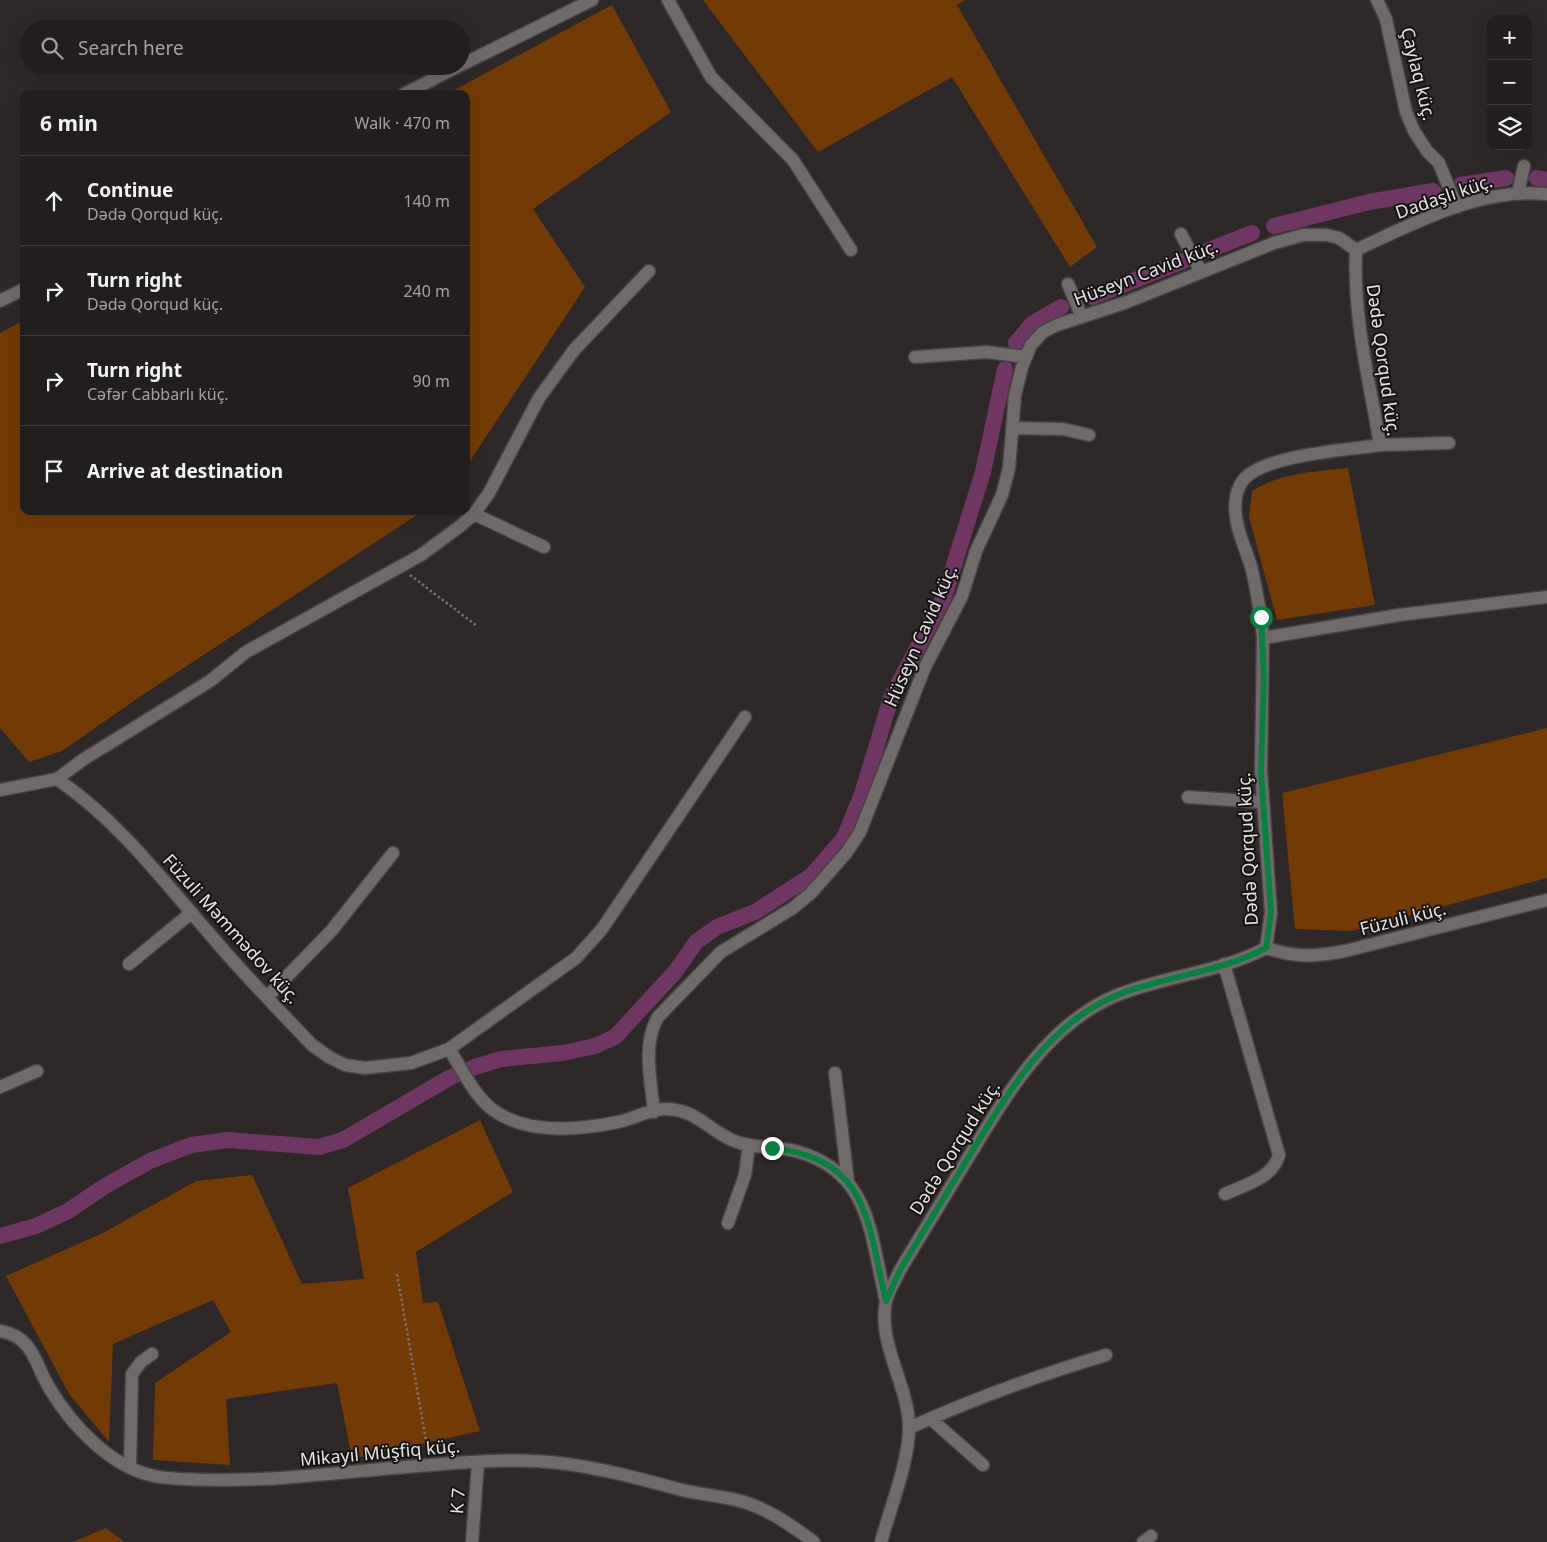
<!DOCTYPE html>
<meta charset="utf-8">
<style>
body{margin:0;font-family:"Noto Sans",sans-serif;background:#2a2727;color:#f1f3f6}
.controls{position:absolute;right:15px;top:15px;display:grid;overflow:hidden;border-radius:10px;box-shadow:0 5px 20px #0002}
.controls button{width:45px;height:45px;display:grid;place-items:center;padding:0;border:0;border-bottom:1px solid #3f3c3c;background:#221e1e;color:#f1f3f6;font:25px sans-serif}
.stop{position:absolute;width:15px;height:15px;margin:-11px;border:4px solid #0b8043;border-radius:50%;background:#fff}
.stop.end{background:#0b8043;border-color:#fff;box-shadow:0 1px 5px #0008}
.list{margin:0;padding:0;list-style:none}
h2{display:flex;justify-content:space-between;align-items:center;height:65px;margin:0;padding:0 20px;font-size:21px}
h2 small{font-size:16px;font-weight:400;color:#a2a2a4}
.list li{display:grid;grid-template-columns:32px 1fr auto;gap:15px;align-items:center;box-sizing:border-box;height:90px;padding:0 20px;border-top:1px solid #3f3c3c}
.list b{display:block;font-size:19px;white-space:nowrap}
.list p{margin:0;font-size:16px;white-space:nowrap;color:#a2a2a4}
.list em{font-size:16px;font-style:normal;color:#a2a2a4}
.icon{flex:none;width:28px;height:28px;fill:none;stroke:currentColor;stroke-width:2;stroke-linecap:round;stroke-linejoin:round}
.map{position:relative;flex:none;width:1547px;height:1542px;overflow:hidden}
.search{position:absolute;background:#221e1e;box-shadow:0 5px 20px #0002;left:20px;top:20px;width:450px;height:55px;display:flex;align-items:center;gap:12px;box-sizing:border-box;padding:0 18px;border-radius:28px;color:#a2a2a4;font-size:19px}
.panel{position:absolute;background:#221e1e;box-shadow:0 5px 20px #0002;left:20px;top:90px;width:450px;height:425px;border-radius:10px}
.map>svg:first-child{display:block}
.green{fill:#723b05}
.lines{fill:none;stroke-linecap:round;stroke-linejoin:round}
.canal{stroke:#6f3663;stroke-width:16}
.street-casing{stroke:#484343;stroke-width:15}
.path{stroke:#767171;stroke-width:2.5;stroke-dasharray:2.5 2.5;stroke-linecap:butt}
.street{stroke:#716a6a;stroke-width:12}
.route{stroke:#0b8043;stroke-width:6}
.labels{text-anchor:middle;stroke-width:4;stroke-linejoin:round;paint-order:stroke}
.street-label{font-size:18px;fill:#e7e3e3;stroke:#151212}
</style>
<div class="map">
<svg width="1547" height="1542" viewBox="0 0 1547 1542">
<rect width="100%" height="100%" fill="#2e2828"/>
<!-- green -->
<path class="green" d="M703,0h262l-8,5 140,242 -27,20 -118,-190 -134,75z
M612,5l59,107 -138,97 52,78 -119,180v-373h-19z
M24,320v191h399l-282,185 -79,55 -33,11 -29,-34v-395z
M1348,468l27,137 -98,15 -28,-103 3,-26c30,-19 62,-19 96,-23z
M1547,728v150l-195,53 -57,-2 -13,-136z
M480,1120l33,72 -97,60 7,51 15,-1 42,129 -128,28 -15,-76 -111,16 4,66 -77,-5 2,-77 76,-51 -18,-32 -100,44 -4,98 -40,-48 -63,-118 97,-43 93,-52 56,-6 50,109 62,-5 -16,-91z
M106,1528l19,14h-53z"/>
<g class="lines">
<!-- canal -->
<path class="canal" d="M1537,178l10,2
M1461,185l45,-7
M1274,226l95,-24 64,-11
M1209,250l43,-17
M1092,297l91,-36
M1016,343l16,-19 29,-17
M0,1236l36,-10 32,-15 37,-25 45,-25 41,-16 37,-5 91,7 24,-7 106,-62 26,-11 26,-8 62,-6 32,-7 20,-9 60,-65 21,-30 21,-15 38,-15 56,-36 33,-38 18,-44 29,-96 53,-101 39,-125 22,-103"/>
<!-- street casing -->
<g class="street-casing">
<path id="street" d="M668,0l43,77 82,83 58,90
M1377,0l9,19 20,93 8,19 13,20 12,12 18,44
M461,65l131,-65
M404,94l55,-28
M1518,193l6,-27
M1181,234l20,38
M1356,250c58,-27 125,-63 191,-56
M1068,284l14,33
M0,301l24,-12
M915,357l72,-5 39,5
M1012,428l51,1 26,6
M1380,445l69,-2
M474,514l70,33
M1263,638l136,-23 148,-18
M57,779l27,-20 126,-78 36,-29 175,-97 38,-28 15,-13 15,-21 50,-95 35,-48 75,-79
M0,790l57,-11c62,42 108,104 157,160 31,37 65,71 98,106l17,12 16,8 20,3 46,-5 38,-14 127,-91 26,-29 143,-212
M1188,797l74,5
M1266,948c33,10 46,9 79,3l202,-51
M129,964l62,-51
M1224,964l55,191c-6,23 -34,30 -54,39
M267,997l65,-67 61,-77
M449,1049c13,20 25,47 44,61 34,25 86,20 125,12 15,-3 32,-13 47,-13 31,0 42,20 67,31 20,9 43,6 63,11 77,20 75,85 91,150
M835,1073l13,109
M0,1087l37,-16
M654,1112c-3,-30 -12,-68 4,-95l63,-65 72,-44 18,-15 36,-41 13,-20 65,-165 37,-71 14,-45 26,-56 7,-27 6,-73 7,-28 9,-22 12,-13 14,-7 70,-23 147,-59 29,-8h24l12,3 17,12
M728,1223l17,-48 4,-30
M0,1331c34,6 34,32 50,58 22,37 61,78 104,87 21,4 46,4 68,4 61,0 122,-8 184,-13 48,-4 105,-10 153,-4 42,5 82,16 123,27 20,5 42,6 62,12 26,8 48,24 70,40
M931,1419l52,46
M909,1428c66,-30 127,-52 197,-73
M130,1468l2,-94 9,-12 11,-8
M472,1542l6,-79
M881,1542c9,-33 28,-81 28,-114 0,-43 -32,-84 -23,-127 2,-10 10,-21 14,-31 22,-36 43,-71 65,-107 38,-62 79,-137 150,-167 48,-20 104,-23 151,-48l5,-35 -10,-142 2,-133c-2,-23 -6,-45 -11,-68 -4,-16 -12,-31 -15,-47 -3,-15 -3,-32 7,-44 21,-24 103,-29 136,-34 -11,-67 -27,-126 -24,-195
M1143,1542l8,-6"/>
</g>
<!-- path -->
<path class="path" d="M410,575l67,51
M397,1274l31,178"/>
<!-- street -->
<use href="#street" class="street"/>
</g>
<g class="lines">
<!-- route -->
<path class="route" d="M772,1148c98,11 95,74 114,153l14,-31c22,-36 43,-71 65,-107 38,-62 79,-137 150,-167 48,-20 104,-23 151,-48l5,-35 -10,-142 3,-93 -3,-61"/>
</g>
<g class="labels">
<!-- street labels -->
<g class="street-label">
<text transform="translate(1418 74) rotate(76)" y="6">Çaylaq küç.</text>
<text transform="translate(1444 197) rotate(-19)" y="6">Dadaşlı küç.</text>
<text transform="translate(1146 273) rotate(-21)" y="6">Hüseyn Cavid küç.</text>
<text transform="translate(1383 360) rotate(82)" y="6">Dədə Qorqud küç.</text>
<text transform="translate(921 636) rotate(-66)" y="6">Hüseyn Cavid küç.</text>
<text transform="translate(1248 849) rotate(-93)" y="6">Dədə Qorqud küç.</text>
<text transform="translate(1403 919) rotate(-14)" y="6">Füzuli küç.</text>
<text transform="translate(231 929) rotate(48)" y="6">Füzuli Məmmədov küç.</text>
<text transform="translate(955 1148) rotate(-58)" y="6">Dədə Qorqud küç.</text>
<text transform="translate(380 1453) rotate(-5)" y="6">Mikayıl Müşfiq küç.</text>
<text transform="translate(458 1501) rotate(-86)" y="6">K 7</text>
</g>
</g>
</svg>
<div class="controls">
<button>+</button>
<button>−</button>
<button><svg class="icon" aria-label="layers" viewBox="0 0 24 24"><path d="M12 4l9 5-9 5-9-5zM3 14l9 5 9-5"/></svg></button>
</div>
<div class="stop" style="left:1261px;top:617px"></div>
<div class="stop end" style="left:772px;top:1148px"></div>
<div class="search"><svg class="icon" aria-label="search" viewBox="0 0 24 24"><circle cx="10" cy="10" r="6"/><path d="M15 15l6 6"/></svg>Search here</div>
<section class="panel">
<h2>6 min<small>Walk · 470 m</small></h2>
<ul class="list">
<li><svg class="icon" aria-label="ahead" viewBox="0 0 24 24"><path d="M12 20V5M6 11l6-6 6 6"/></svg><div><b>Continue</b><p>Dədə Qorqud küç.</p></div><em>140 m</em></li>
<li><svg class="icon" aria-label="right" viewBox="0 0 24 24"><path d="M7 20v-9h11M14 6l5 5-5 5"/></svg><div><b>Turn right</b><p>Dədə Qorqud küç.</p></div><em>240 m</em></li>
<li><svg class="icon" aria-label="right" viewBox="0 0 24 24"><path d="M7 20v-9h11M14 6l5 5-5 5"/></svg><div><b>Turn right</b><p>Cəfər Cabbarlı küç.</p></div><em>90 m</em></li>
<li><svg class="icon" aria-label="arrive" viewBox="0 0 24 24"><path d="M6 21V4h12l-3 4 3 4H6"/></svg><div><b>Arrive at destination</b></div></li>
</ul>
</section>
</div>
